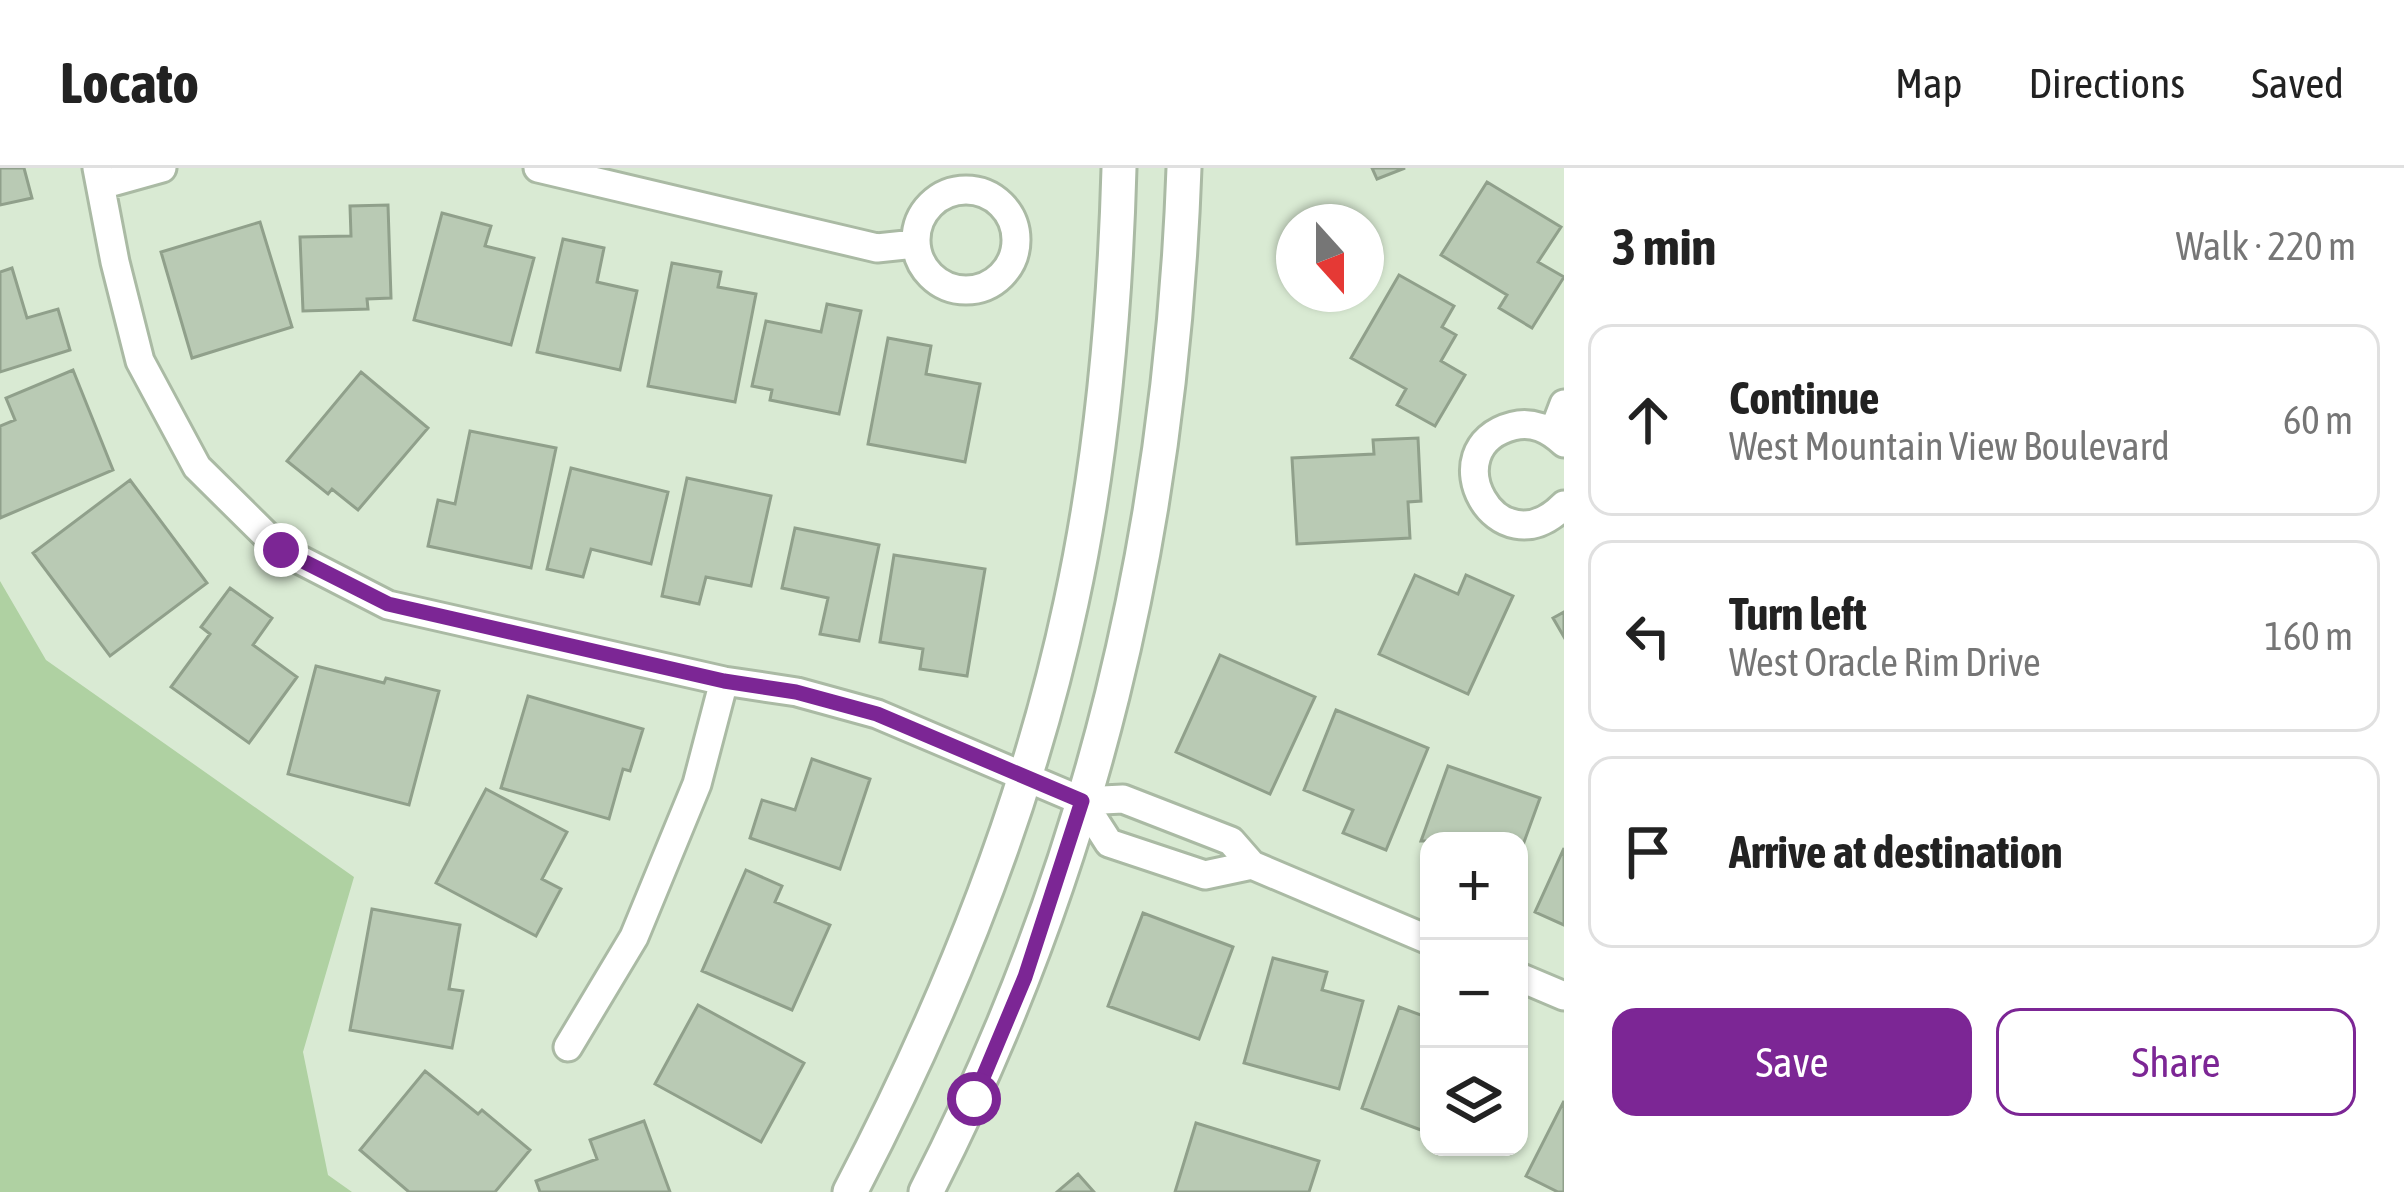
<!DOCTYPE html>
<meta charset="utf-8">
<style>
body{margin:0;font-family:"Asap Condensed",sans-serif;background:#f2f2f2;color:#222}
.controls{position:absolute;right:36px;bottom:36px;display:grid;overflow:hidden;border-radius:24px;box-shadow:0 3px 9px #0004}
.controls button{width:108px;height:108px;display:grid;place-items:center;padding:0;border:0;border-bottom:3px solid #e0e0e0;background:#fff;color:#222;font:60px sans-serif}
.compass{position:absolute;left:1276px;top:36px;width:108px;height:108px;border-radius:50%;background:#fff;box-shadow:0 3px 9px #0004;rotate:159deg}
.stop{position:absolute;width:36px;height:36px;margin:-27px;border:9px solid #7c2695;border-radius:50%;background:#fff}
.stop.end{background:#7c2695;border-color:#fff;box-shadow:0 3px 12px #0008}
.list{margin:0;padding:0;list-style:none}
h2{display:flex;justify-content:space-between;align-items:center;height:156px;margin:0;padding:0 48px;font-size:51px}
h2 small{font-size:39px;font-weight:400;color:#767676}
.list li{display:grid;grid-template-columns:78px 1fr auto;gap:36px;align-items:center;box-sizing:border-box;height:192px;margin:0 24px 24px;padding:0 24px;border:3px solid #e0e0e0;border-radius:24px}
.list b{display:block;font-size:45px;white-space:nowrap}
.list p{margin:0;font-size:39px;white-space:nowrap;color:#767676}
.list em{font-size:39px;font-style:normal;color:#767676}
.actions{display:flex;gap:24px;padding:36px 48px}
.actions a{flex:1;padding:27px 0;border:3px solid #7c2695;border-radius:24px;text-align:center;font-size:42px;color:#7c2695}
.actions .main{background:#7c2695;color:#fff}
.icon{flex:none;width:66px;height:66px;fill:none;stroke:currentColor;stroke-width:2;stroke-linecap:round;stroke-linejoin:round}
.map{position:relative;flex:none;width:1564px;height:1024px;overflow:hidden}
header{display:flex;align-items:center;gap:72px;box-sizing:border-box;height:168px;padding:0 60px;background:#fff;border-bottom:3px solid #e0e0e0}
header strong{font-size:57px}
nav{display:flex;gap:66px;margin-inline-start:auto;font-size:42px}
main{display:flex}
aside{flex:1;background:#fff}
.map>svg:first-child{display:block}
.green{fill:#afd1a2}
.building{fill:#b9cab4;stroke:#90a08b;stroke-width:3}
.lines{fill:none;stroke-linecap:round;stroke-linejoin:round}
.minor-casing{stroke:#aabaa4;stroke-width:33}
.tertiary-casing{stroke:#aabaa4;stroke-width:39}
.minor{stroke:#fff;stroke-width:27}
.tertiary{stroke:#fff;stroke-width:33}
.route{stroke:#7c2695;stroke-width:15}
</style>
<header>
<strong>Locato</strong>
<nav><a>Map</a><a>Directions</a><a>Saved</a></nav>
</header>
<main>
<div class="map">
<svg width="1564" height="1024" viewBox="0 0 1564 1024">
<rect width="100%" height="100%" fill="#d9ead3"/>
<!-- green -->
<path class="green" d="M0,413l46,79 308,217 -51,175 25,123 24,17h-352z"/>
<!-- building -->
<path class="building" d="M0,0h24l8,30 -32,7z
M1372,0h33l-28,11z
M1487,14l74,45 -23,35 26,15 -32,51 -33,-20 8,-13 -66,-40z
M388,37l3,93 -24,1 1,10 -65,2 -3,-74 51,-1 -1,-30z
M442,45l49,13 -6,20 49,12 -23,87 -97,-25z
M260,54l32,105 -100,31 -31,-106z
M563,71l41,9 -7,34 40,9 -17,79 -83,-18z
M672,95l49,9 -3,15 38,7 -21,108 -87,-16z
M12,100l15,50 31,-9 12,41 -70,22v-100z
M1399,107l55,31 -12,21 14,8 -15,26 24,14 -30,51 -38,-21 9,-16 -55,-31z
M827,136l34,7 -22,103 -69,-14 2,-10 -20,-4 14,-65 55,11z
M888,170l43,8 -5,28 54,10 -15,78 -97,-18z
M73,202l40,100 -113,48v-92l15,-6 -9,-22z
M361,204l67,56 -70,82 -26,-21 -4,5 -41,-33z
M470,263l86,17 -25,120 -103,-22 10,-46 17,4z
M1418,270l3,63 -13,1 2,36 -113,6 -5,-86 82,-4 -1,-14z
M571,300l97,24 -17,72 -60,-15 -8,28 -36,-8z
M687,310l84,18 -20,90 -45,-9 -7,27 -37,-8z
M130,312l77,103 -97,73 -77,-103z
M795,360l84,17 -20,96 -39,-7 8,-36 -46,-10z
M894,387l91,14 -18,107 -47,-7 3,-20 -43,-7z
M1415,407l43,19 8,-19 47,21 -45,98 -89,-40z
M230,420l42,30 -19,27 44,32 -48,66 -78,-56 39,-53 -9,-7z
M1564,444v25l-11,-19z
M1220,487l95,42 -45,97 -94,-42z
M316,498l68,17 2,-5 53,13 -30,114 -121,-31z
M528,528l115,33 -13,42 -7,-2 -14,50 -108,-31z
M1336,542l92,38 -42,102 -43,-17 10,-23 -49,-20z
M812,591l58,20 -30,90 -90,-31 12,-38 33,10z
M1448,598l92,32 -21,58v-15h-98z
M486,621l81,43 -25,47 19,10 -25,47 -100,-53z
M1564,680v77l-29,-13z
M746,702l36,16 -7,16 55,23 -38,85 -90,-39z
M372,741l88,16 -11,64 14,2 -11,57 -102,-18z
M1143,745l90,34 -34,92 -91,-33z
M1273,790l54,14 -5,18 41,11 -24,88 -95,-26z
M698,837l106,58 -43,79 -106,-58z
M1399,839l30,11v115l-67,-25z
M425,903l53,43 4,-4 48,40 -35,42h-86l-49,-42z
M1564,933v91h-6l-32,-16z
M644,953l26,71h-130l-4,-11 61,-22 -7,-19z
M1196,955l123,38 -10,31h-134z
M1078,1006l16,18h-37z"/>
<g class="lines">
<!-- minor casing -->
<g class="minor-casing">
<path id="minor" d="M97,0l18,94 25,99 57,106 84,83 107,55 336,76 73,11 80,22 205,87 41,-2 108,42 21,24 177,75
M538,0l339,80 38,-4
M101,17l61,-17
M916 72a50 50 0 1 1 100 0a50 50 0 1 1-100 0Z
M1553,265l11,-29
M1564,275c-15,-14 -31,-22 -51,-17 -83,21 -16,147 51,79
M1082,633l27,42 96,32 47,-10
M1519,809l45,19
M568,879l66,-110 63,-153 27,-103"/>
</g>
<!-- tertiary casing -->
<g class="tertiary-casing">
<path id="tertiary" d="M850,1024c97,-186 177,-383 221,-589 31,-143 44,-289 48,-435
M926,1024c166,-324 245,-661 258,-1024"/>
</g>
<!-- minor -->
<use href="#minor" class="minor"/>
<!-- tertiary -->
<use href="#tertiary" class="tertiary"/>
</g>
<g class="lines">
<!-- route -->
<path class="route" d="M281,382l107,54 336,77 72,11 81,22 205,87 -57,176 -51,122"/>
</g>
</svg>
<div class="controls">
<button>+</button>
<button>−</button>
<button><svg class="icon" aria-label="layers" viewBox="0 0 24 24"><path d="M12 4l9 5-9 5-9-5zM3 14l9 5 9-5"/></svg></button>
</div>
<svg class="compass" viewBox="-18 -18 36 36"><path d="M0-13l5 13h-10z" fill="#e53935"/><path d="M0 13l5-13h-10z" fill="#767676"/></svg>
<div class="stop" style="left:974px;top:931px"></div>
<div class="stop end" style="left:281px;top:382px"></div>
</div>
<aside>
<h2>3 min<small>Walk · 220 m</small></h2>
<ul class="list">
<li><svg class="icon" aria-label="ahead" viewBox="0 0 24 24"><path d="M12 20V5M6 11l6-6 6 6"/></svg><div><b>Continue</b><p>West Mountain View Boulevard</p></div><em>60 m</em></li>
<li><svg class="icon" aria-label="left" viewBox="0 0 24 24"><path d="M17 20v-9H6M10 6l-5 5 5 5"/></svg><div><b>Turn left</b><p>West Oracle Rim Drive</p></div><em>160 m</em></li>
<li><svg class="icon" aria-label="arrive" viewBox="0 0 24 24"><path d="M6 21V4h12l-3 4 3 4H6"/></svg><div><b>Arrive at destination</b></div></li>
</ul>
<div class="actions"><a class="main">Save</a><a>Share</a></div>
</aside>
</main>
